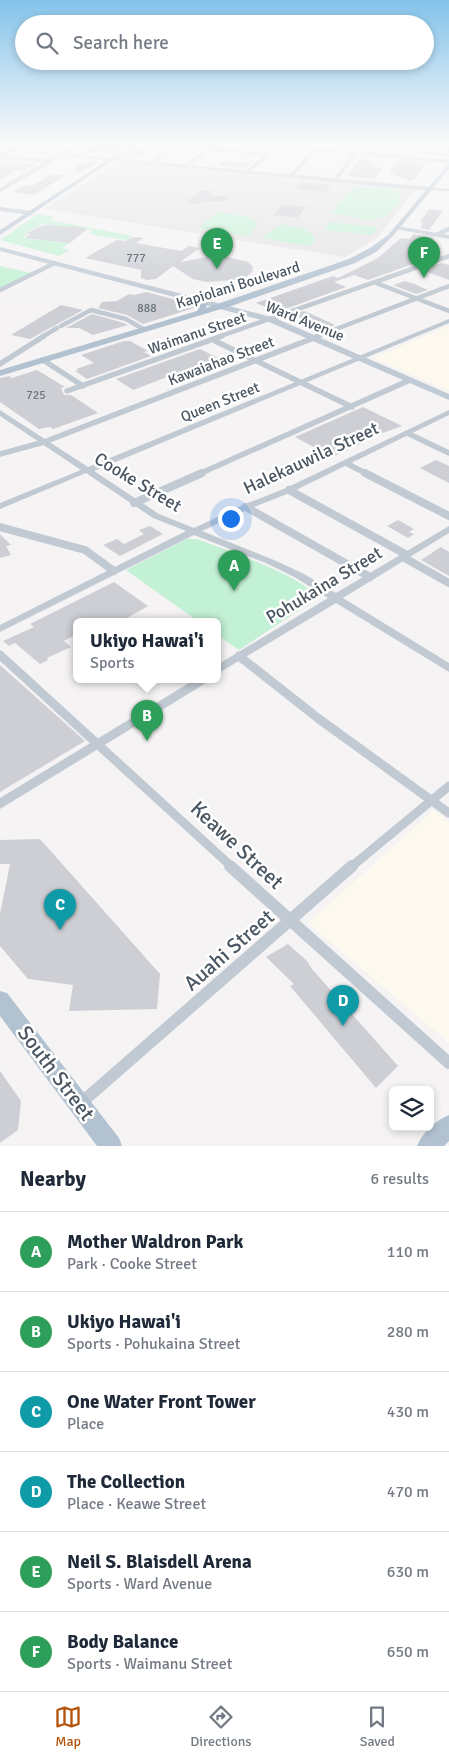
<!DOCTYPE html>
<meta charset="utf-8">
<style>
body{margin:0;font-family:Signika,sans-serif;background:#f2f2f3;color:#1f2937}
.controls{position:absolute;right:15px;bottom:15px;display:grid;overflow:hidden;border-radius:8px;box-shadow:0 2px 8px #0003}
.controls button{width:45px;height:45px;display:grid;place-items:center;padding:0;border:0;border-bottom:1px solid #e0e1e3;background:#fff;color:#1f2937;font:25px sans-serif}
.you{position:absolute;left:230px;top:518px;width:18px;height:18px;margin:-12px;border:4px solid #fff;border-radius:50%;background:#1a73e8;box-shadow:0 0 0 8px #1a73e833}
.badge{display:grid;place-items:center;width:32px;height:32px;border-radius:50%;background:#b45309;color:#fff;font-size:16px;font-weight:700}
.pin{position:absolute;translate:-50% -41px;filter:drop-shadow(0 1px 2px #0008)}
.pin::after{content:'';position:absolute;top:26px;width:18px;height:15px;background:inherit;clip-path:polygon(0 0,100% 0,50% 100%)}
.popup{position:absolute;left:73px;top:618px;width:148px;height:65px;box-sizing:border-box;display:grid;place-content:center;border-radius:8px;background:#fff;filter:drop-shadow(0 1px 4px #0005);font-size:16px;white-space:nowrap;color:#747a83}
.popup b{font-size:19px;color:#1f2937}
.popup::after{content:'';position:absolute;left:50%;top:100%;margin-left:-10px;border:10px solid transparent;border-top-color:#fff}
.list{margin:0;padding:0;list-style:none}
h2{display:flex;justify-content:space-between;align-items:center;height:65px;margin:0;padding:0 20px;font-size:21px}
h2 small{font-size:16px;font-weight:400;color:#747a83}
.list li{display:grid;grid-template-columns:32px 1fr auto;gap:15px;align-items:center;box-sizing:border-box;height:80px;padding:0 20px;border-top:1px solid #e0e1e3}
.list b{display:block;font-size:19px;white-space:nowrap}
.list p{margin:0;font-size:16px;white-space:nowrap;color:#747a83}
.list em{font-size:16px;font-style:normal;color:#747a83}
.icon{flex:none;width:28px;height:28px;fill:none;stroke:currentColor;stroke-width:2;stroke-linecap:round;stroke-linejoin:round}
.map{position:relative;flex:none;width:449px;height:1146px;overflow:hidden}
.search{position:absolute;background:#fff;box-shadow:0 2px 8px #0003;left:15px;right:15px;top:15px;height:55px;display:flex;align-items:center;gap:12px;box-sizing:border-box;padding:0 18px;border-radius:28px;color:#747a83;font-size:19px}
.sheet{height:545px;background:#fff}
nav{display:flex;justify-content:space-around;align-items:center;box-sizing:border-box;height:70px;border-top:1px solid #e0e1e3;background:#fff;font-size:14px;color:#747a83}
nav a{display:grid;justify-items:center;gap:2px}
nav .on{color:#b45309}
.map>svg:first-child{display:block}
.commercial{fill:#fdf9ef}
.education{fill:#e6e4e5}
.green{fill:#c3f1d5}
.building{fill:#cdcfd5}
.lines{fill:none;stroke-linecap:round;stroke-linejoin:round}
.minor-far5{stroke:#c1cad2;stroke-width:4}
.minor-far4{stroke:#c1cad2;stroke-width:4.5}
.minor-far3{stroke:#c1cad2;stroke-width:5.5}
.minor-far2{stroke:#c1cad2;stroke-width:8}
.minor-far1{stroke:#c1cad2;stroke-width:9}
.minor{stroke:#c1cad2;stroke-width:12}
.tertiary{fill:#c1cad2;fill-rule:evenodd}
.secondary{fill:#c1cbd6;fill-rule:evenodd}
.primary{fill:#b3c2d1;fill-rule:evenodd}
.labels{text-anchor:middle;stroke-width:5;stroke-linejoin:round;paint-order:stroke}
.far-number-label{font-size:12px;fill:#6b747e}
.far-street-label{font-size:15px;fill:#4a5661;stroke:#fff}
.street-label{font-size:18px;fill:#4a5661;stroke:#fff}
.near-street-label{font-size:21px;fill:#4a5661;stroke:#fff}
</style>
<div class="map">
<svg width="449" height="1146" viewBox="0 0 449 1146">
<rect width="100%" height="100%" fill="#f5f3f3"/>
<!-- commercial -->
<path class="commercial" d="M27,144h49l-16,9 -41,-4z
M449,326v65l-76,-33 31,-13z
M434,810l15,12v221l-141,-120z"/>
<!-- education -->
<path class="education" d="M118,162l181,16 117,11 -39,49 -32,19 -300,-48z"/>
<!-- green -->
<path class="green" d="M351,188c14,1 42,-6 51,9 -21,36 -39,19 -71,16z
M218,212l31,5 8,4v5l-9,10 -50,-8z
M38,214l16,3 -4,3 82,16 -6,4 -37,-6 4,-4 -50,-6 -18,9 3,1 -5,4 47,5 -9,5 9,2 -11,6 -59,-16z
M329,222l48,5 -4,8 -49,-5z
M281,224l24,5 9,7v6l-6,4 -46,-8z
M0,266l31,7 -31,15z
M187,539h10c22,9 114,39 119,60l-77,51 -22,-15v-13h-18l-73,-52z"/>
<!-- building -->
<path class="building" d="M95,144h33l-16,10 -29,-2z
M136,147l15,2 -15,9 -15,-1z
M435,149l14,6v2l-35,-3 3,-3z
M364,159l7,2 4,6 8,1 -8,11 -28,-3 12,-16z
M3,161l33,3 -11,7 -8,-1 -17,10v-17z
M100,161l-17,11h-6l-4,-4 7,-4z
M223,161l28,2 -5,5 -29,-2z
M396,161h14l15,2 -10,16 -6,2 -20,-9z
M52,174l14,1 -32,20 -21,-3 12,-7 7,1z
M301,182l30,3 -5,7 -31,-3z
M201,190l12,1 -4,4 21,2 -6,5 -21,-1 -4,3 -13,-1z
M282,205h3l21,2 -9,11 -23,-3z
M429,209l14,2 -14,19 -8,-2 2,-6h-3z
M44,225l36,2 7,2 -17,14 -45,-5 5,-4 -4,-1z
M414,234l21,4 -15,13 21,3 -73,26 -14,-5 -20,7 12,5 -69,25 -21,-9 77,-27 5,2 40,-20 23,-20 8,1z
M133,237l11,1 -8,5 45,8 8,-5 11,2 -20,14 33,-6 14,1 21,5 5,5 -1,5 -6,5 -11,3 -29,2 -13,-3 -20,-13 -17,13 -9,1 -6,-2v-8l-56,-12 32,-18 8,1z
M442,263l7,2v15l-27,-10z
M405,281l9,3 14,6 -12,4 -23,-9z
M146,292l42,11 9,4 -54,17 -16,-9 -29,-7 4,-6 15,-1 12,-7 6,1z
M61,305l22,5 -53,29 -19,-4z
M304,311l16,7 15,7 -10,4 -32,-14z
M92,314l32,9 4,2 -35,10 -14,-7h-13z
M124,341h6l18,10 -4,1 7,4 -64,23 -12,-8 4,-1 -3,-1 18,-6 -13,-8z
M200,349l18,9 -32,12 10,6v2l-12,5 -8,-1 -9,-5 -34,13 -17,-11z
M37,370l28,17 -4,1 3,7h7l27,18 -45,16 -3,-2 -11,2 -39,-27v-24l9,-2 3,2z
M363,407l39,19 -42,15 3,2 -31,14 -37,-20z
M436,460l13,6v17l-29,-15z
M398,520l16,9 -5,3 5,2 -6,4 -21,-12z
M150,526l13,8 -43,22 -17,-11 14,-6 7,5 20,-10 -5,-4z
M0,534l11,11 -5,1 5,9 -11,3z
M441,547l8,5v24l-28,-16z
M114,582l34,24 -28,16h-43v12l-13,7 7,6 -24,11 1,2 -8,4 -25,-21 -6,3 -6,-5 31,-14 -4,-3z
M0,665l85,76 -85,51z
M40,839l120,135 -3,35 -88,2 4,-26 -45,-6 -28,-33v-32l10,-50h-10v-24z
M288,944l19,17 5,8 86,97 -22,22 -86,-102 4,-2 -28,-27z
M0,1071l21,30 -3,29 -18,13z"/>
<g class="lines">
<!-- minor-far5 -->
<path class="minor-far5" d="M431,144l18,7
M208,149l60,5
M0,157l50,4
M394,157l8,-13
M150,164l27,-20
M184,167l27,-20
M248,172l27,-25
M291,176l24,-26
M335,180l27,-36
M0,190l79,-46
M0,209l31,4
M447,230l2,-1"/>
<!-- minor-far4 -->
<path class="minor-far4" d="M438,234l11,-5
M376,283l73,28
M0,290l55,-27
M61,326l30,-16 35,9 17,10
M42,337l15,-9
M218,337l231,-81
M315,337l134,-51"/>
<!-- minor-far3 -->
<path class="minor-far3" d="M215,341l137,66
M43,360l40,26
M0,364l44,-28
M67,391l155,-55
M407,433l42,20
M0,454l44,-12 275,-106
M346,463l21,11
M199,474l211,-94"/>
<!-- minor-far2 -->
<path class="minor-far2" d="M365,473l84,43
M289,490l118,65
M134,503l68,-30
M246,507l124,70
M0,527l85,23 29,21
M403,557l46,26"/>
<!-- minor-far1 -->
<path class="minor-far1" d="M0,655l232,212
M239,656l80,63 130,94
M351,867l98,-81"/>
<!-- minor -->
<path class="minor" d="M230,866l219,197
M81,1103l271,-237"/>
<!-- tertiary -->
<path class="tertiary" d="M430,188l19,1v2l-21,-1z
M397,226l52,9v4l-54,-10 -1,-1z
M449,319v4l-355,148 65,43 35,14 49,-23 43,-17 163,-78v5l-157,77 -43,17 -47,22 72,29 30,14 32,19 113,-67v7l-106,65 106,65v9l-113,-69 -119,71v-9l111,-67 -32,-20 -28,-14 -74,-29 -194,97v-7l186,-94 -33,-13 -67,-45 -86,36v-6l81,-33 -81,-54v-6l88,57z
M194,680h14l-2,3 -206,126v-11z"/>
<!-- secondary -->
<path class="secondary" d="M238,144h25l186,15v4z
M0,148l430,39 3,2 -3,2 -430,-41z
M0,247l275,71 174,76v6l-180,-78 -269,-71z"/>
<!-- primary -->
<path class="primary" d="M17,144h7l-24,14v-4z
M132,144h6l-138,91v-5z
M449,163v6l-57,68 -16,15 -21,11 -124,43 -231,70v-6l197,-59 3,-5 -11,-5v-4h6l12,6 -1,5 143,-49 21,-11 18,-13z
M0,991l7,2 112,145 3,8h-25l-97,-130z
M449,1115v26l-5,5h-27c5,-13 19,-26 32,-31z"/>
</g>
<!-- sky -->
<linearGradient id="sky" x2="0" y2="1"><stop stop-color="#85c3ea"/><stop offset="0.47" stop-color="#fafafa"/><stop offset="1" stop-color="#fafafa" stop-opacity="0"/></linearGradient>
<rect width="449" height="305" fill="url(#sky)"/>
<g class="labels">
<!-- far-number labels -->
<g class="far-number-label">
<text x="136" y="262">777</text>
<text x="147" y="312">888</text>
<text x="36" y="399">725</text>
</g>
<!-- far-street labels -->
<g class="far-street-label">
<text transform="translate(238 285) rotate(-17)" y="5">Kapiolani Boulevard</text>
<text transform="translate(305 321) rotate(22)" y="5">Ward Avenue</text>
<text transform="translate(197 333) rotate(-19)" y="5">Waimanu Street</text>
<text transform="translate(221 361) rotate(-21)" y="5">Kawaiahao Street</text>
<text transform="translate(220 402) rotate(-22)" y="5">Queen Street</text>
</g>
<!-- street labels -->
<g class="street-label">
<text transform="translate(311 458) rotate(-25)" y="6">Halekauwila Street</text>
<text transform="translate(138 482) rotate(31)" y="6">Cooke Street</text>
<text transform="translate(324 585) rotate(-31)" y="6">Pohukaina Street</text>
</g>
<!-- near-street labels -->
<g class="near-street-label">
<text transform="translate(237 845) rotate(43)" y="7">Keawe Street</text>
<text transform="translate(229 950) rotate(-41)" y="7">Auahi Street</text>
<text transform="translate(56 1073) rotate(53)" y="7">South Street</text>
</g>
</g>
</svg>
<div class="controls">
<button><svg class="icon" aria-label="layers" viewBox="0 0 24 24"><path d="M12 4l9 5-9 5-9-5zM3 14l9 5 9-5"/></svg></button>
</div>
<div class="you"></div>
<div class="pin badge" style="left:234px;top:591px;background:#2e9e5b">A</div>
<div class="pin badge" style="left:147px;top:741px;background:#2e9e5b">B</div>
<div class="popup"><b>Ukiyo Hawai'i</b>Sports</div>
<div class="pin badge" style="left:60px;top:930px;background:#0f9aa8">C</div>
<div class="pin badge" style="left:343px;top:1026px;background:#0f9aa8">D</div>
<div class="pin badge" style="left:217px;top:269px;background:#2e9e5b">E</div>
<div class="pin badge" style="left:424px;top:278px;background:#2e9e5b">F</div>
<div class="search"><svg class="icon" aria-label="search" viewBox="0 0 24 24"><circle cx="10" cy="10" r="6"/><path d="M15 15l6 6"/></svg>Search here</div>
</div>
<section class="sheet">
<h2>Nearby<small>6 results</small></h2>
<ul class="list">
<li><span class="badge" style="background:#2e9e5b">A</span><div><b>Mother Waldron Park</b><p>Park · Cooke Street</p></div><em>110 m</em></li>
<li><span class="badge" style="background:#2e9e5b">B</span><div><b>Ukiyo Hawai'i</b><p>Sports · Pohukaina Street</p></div><em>280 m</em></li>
<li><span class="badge" style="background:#0f9aa8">C</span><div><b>One Water Front Tower</b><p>Place</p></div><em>430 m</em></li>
<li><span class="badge" style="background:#0f9aa8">D</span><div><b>The Collection</b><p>Place · Keawe Street</p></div><em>470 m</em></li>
<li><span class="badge" style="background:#2e9e5b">E</span><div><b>Neil S. Blaisdell Arena</b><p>Sports · Ward Avenue</p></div><em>630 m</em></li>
<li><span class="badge" style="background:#2e9e5b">F</span><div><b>Body Balance</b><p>Sports · Waimanu Street</p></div><em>650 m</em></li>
</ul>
</section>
<nav>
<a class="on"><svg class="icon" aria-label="map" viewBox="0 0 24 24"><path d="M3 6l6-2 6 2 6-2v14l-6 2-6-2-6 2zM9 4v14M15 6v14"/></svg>Map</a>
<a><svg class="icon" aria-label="directions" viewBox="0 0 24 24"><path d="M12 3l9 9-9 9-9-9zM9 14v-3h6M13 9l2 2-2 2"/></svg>Directions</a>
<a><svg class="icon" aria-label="saved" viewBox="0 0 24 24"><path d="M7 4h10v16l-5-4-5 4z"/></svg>Saved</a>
</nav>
